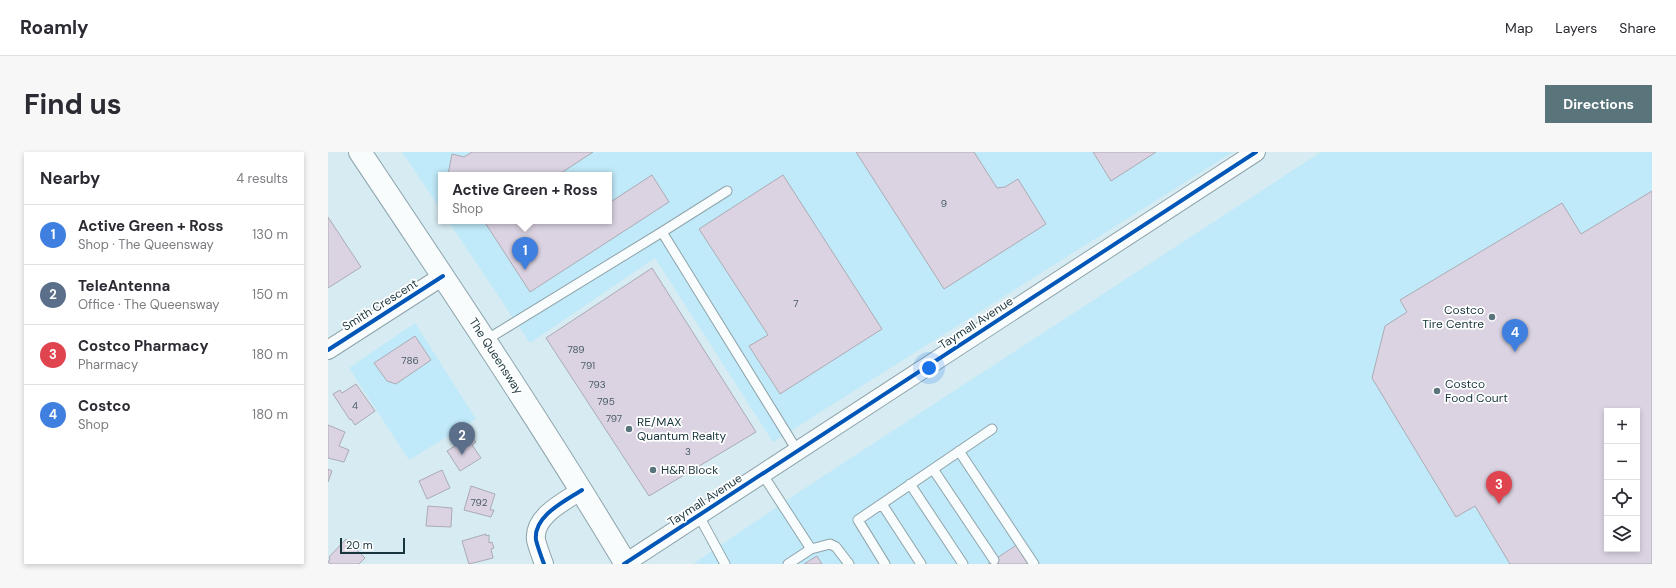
<!DOCTYPE html>
<meta charset="utf-8">
<style>
body{margin:0;font-family:"DM Sans",sans-serif;background:#f7f7f7;color:#2b2b33}
.controls{position:absolute;right:12px;bottom:12px;display:grid;overflow:hidden;border-radius:0px;box-shadow:0 2px 6px #0003}
.controls button{width:36px;height:36px;display:grid;place-items:center;padding:0;border:0;border-bottom:1px solid #e1e1e2;background:#fff;color:#2b2b33;font:20px sans-serif}
.scale{position:absolute;left:12px;bottom:10px;width:65px;box-sizing:border-box;padding-left:4px;border:2px solid #18343c;border-top:0;font-size:11px;line-height:14px;white-space:nowrap;color:#18343c;-webkit-text-stroke:3px #fff;paint-order:stroke}
.you{position:absolute;left:601px;top:216px;width:14px;height:14px;margin:-10px;border:3px solid #fff;border-radius:50%;background:#1a73e8;box-shadow:0 0 0 6px #1a73e833}
.badge{display:grid;place-items:center;width:26px;height:26px;border-radius:50%;background:#5a747c;color:#fff;font-size:13px;font-weight:700}
.pin{position:absolute;translate:-50% -33px;filter:drop-shadow(0 1px 2px #0008)}
.pin::after{content:'';position:absolute;top:21px;width:14px;height:12px;background:inherit;clip-path:polygon(0 0,100% 0,50% 100%)}
.popup{position:absolute;left:110px;top:20px;width:174px;height:52px;box-sizing:border-box;display:grid;place-content:center;border-radius:0px;background:#fff;filter:drop-shadow(0 1px 3px #0005);font-size:13px;white-space:nowrap;color:#7c7c81}
.popup b{font-size:15px;color:#2b2b33}
.popup::after{content:'';position:absolute;left:50%;top:100%;margin-left:-8px;border:8px solid transparent;border-top-color:#fff}
.list{margin:0;padding:0;list-style:none}
h2{display:flex;justify-content:space-between;align-items:center;height:52px;margin:0;padding:0 16px;font-size:17px}
h2 small{font-size:13px;font-weight:400;color:#7c7c81}
.list li{display:grid;grid-template-columns:26px 1fr auto;gap:12px;align-items:center;box-sizing:border-box;height:60px;padding:0 16px;border-top:1px solid #e1e1e2}
.list b{display:block;font-size:15px;white-space:nowrap}
.list p{margin:0;font-size:13px;white-space:nowrap;color:#7c7c81}
.list em{font-size:13px;font-style:normal;color:#7c7c81}
.icon{flex:none;width:22px;height:22px;fill:none;stroke:currentColor;stroke-width:2;stroke-linecap:round;stroke-linejoin:round}
.map{position:relative;flex:none;width:1324px;height:412px;overflow:hidden;border-radius:0px}
header{display:flex;align-items:center;gap:24px;box-sizing:border-box;height:56px;padding:0 20px;background:#fff;border-bottom:1px solid #e1e1e2}
header strong{font-size:19px}
nav{display:flex;gap:22px;margin-inline-start:auto;font-size:14px}
.intro{display:flex;align-items:center;justify-content:space-between;box-sizing:border-box;height:96px;padding:0 24px}
h1{margin:0;font-size:28px}
.button{padding:10px 18px;border-radius:0px;background:#5a747c;color:#fff;font-size:14px;font-weight:700}
main{display:flex;gap:24px;padding:0 24px}
aside{flex:1;background:#fff;border-radius:0px;box-shadow:0 2px 6px #0003}
.map>svg:first-child{display:block}
.built{fill:#c0eaf9;fill-rule:evenodd}
.building{fill:#dbd3e2;stroke:#ababb4;fill-rule:evenodd}
.lines{fill:none;stroke-linecap:round;stroke-linejoin:round}
.service-casing{stroke:#8ea4ab;stroke-width:11}
.minor-casing{stroke:#8ea4ab;stroke-width:20}
.primary-casing{stroke:#8ea4ab;stroke-width:24}
.service{stroke:#f9fcfd;stroke-width:9}
.minor{stroke:#f9fcfd;stroke-width:18}
.primary{stroke:#f9fcfd;stroke-width:22}
.cycleway-casing{stroke:#fff;stroke-width:6}
.cycleway{stroke:#0057b8;stroke-width:4}
.poi-dot{fill:#5a747c;stroke:#fff;stroke-width:1.5}
.labels{text-anchor:middle;stroke-width:3.5;stroke-linejoin:round;paint-order:stroke}
.number-label{font-size:10px;fill:#495c66}
.street-label{font-size:12px;fill:#18343c;stroke:#fff}
.poi-label{font-size:12px;fill:#18343c;stroke:#fff;text-anchor:start}
</style>
<header>
<strong>Roamly</strong>
<nav><a>Map</a><a>Layers</a><a>Share</a></nav>
</header>
<div class="intro"><h1>Find us</h1><a class="button">Directions</a></div>
<main>
<aside>
<h2>Nearby<small>4 results</small></h2>
<ul class="list">
<li><span class="badge" style="background:#3f7fe0">1</span><div><b>Active Green + Ross</b><p>Shop · The Queensway</p></div><em>130 m</em></li>
<li><span class="badge" style="background:#5c6f8a">2</span><div><b>TeleAntenna</b><p>Office · The Queensway</p></div><em>150 m</em></li>
<li><span class="badge" style="background:#e0444e">3</span><div><b>Costco Pharmacy</b><p>Pharmacy</p></div><em>180 m</em></li>
<li><span class="badge" style="background:#3f7fe0">4</span><div><b>Costco</b><p>Shop</p></div><em>180 m</em></li>
</ul>
</aside>
<div class="map">
<svg width="1324" height="412" viewBox="0 0 1324 412">
<rect width="100%" height="100%" fill="#d6ebf2"/>
<!-- built -->
<path class="built" d="M74,0h831l-460,290 -118,-184 -125,85 -82,-122h161v-46h-168v35z
M993,0h331v412h-959l112,-76zM1279,259h30v138h-30z
M87,171l61,96 -67,41 -60,-92z"/>
<!-- building -->
<path class="building" d="M144,0h121l-35,23h-110l4,-21 12,3z
M528,0h118l23,36 8,-1 13,-8 28,45 -102,65z
M765,0h63l-45,29z
M324,23l17,27 -139,90 -46,-71h125v-18z
M455,23l99,154 -102,65 -31,-48 19,-11 -69,-106z
M1324,39v373h-142l-35,-58 -19,11 -84,-139 13,-52 22,-14 -7,-12 162,-97 19,31zM1279,259h30v138h-30z
M0,65l33,50 -33,21z
M324,116l104,164 -107,64 -103,-158z
M87,184l16,24 -35,24 -9,-3 -13,-18z
M28,232l19,27 -20,14 -4,-6 -1,1 -17,-26 7,-4 2,3z
M0,273l17,7 -6,14 10,4 -5,12 -16,-4z
M143,284l5,6 -4,3 9,13 -21,13 -13,-20z
M0,317l4,2 -4,11z
M114,318l8,18 -23,11 -8,-18z
M143,334l24,8 -5,16h4l-3,7 -27,-7z
M100,354l24,2 -1,19 -25,-1z
M158,382v2l3,-1v8l3,-1 2,6 -3,1 2,9 -24,6 -7,-23z
M18,387l19,19 -6,6h-28l-3,-2 2,-3 -1,-2z
M690,392l13,20h-43z
M489,404l5,8h-18z"/>
<g class="lines">
<!-- service casing -->
<g class="service-casing">
<path id="service" d="M399,39l-65,41 136,220
M158,188l176,-108
M631,299l75,113
M605,317l61,91
M435,323l48,74
M582,332l53,80
M554,352l39,60
M371,364l26,48
M460,412l23,-15 19,-5 6,3 13,17
M557,412l-27,-44 134,-91"/>
</g>
<!-- minor casing -->
<g class="minor-casing">
<path id="minor" d="M0,198l115,-74
M216,412c-3,-8 -6,-16 -8,-24 -3,-24 29,-39 46,-50
M296,412l632,-412"/>
</g>
<!-- primary casing -->
<g class="primary-casing">
<path id="primary" d="M32,0c91,136 182,272 266,412"/>
</g>
<!-- service -->
<use href="#service" class="service"/>
<!-- minor -->
<use href="#minor" class="minor"/>
<!-- primary -->
<use href="#primary" class="primary"/>
<!-- cycleway casing -->
<g class="cycleway-casing">
<path id="cycleway" d="M0,198l115,-74
M216,412c-3,-8 -6,-16 -8,-24 -3,-24 29,-39 46,-50
M296,412l632,-412"/>
</g>
<!-- cycleway -->
<use href="#cycleway" class="cycleway"/>
</g>
<!-- markers -->
<g class="poi-dot">
<circle cx="1164" cy="165" r="4"/>
<circle cx="1109" cy="239" r="4"/>
<circle cx="301" cy="277" r="4"/>
<circle cx="325" cy="318" r="4"/>
</g>
<g class="labels">
<!-- number labels -->
<g class="number-label">
<text x="616" y="55">9</text>
<text x="468" y="155">7</text>
<text x="248" y="201">789</text>
<text x="82" y="212">786</text>
<text x="260" y="217">791</text>
<text x="269" y="236">793</text>
<text x="278" y="253">795</text>
<text x="27" y="257">4</text>
<text x="286" y="270">797</text>
<text x="360" y="303">3</text>
<text x="151" y="354">792</text>
</g>
<!-- street labels -->
<g class="street-label">
<text transform="translate(52 153) rotate(-32)" y="4">Smith Crescent</text>
<text transform="translate(648 171) rotate(-33)" y="4">Taymall Avenue</text>
<text transform="translate(168 204) rotate(57)" y="4">The Queensway</text>
<text transform="translate(377 348) rotate(-33)" y="4">Taymall Avenue</text>
</g>
<!-- poi labels -->
<g class="poi-label">
<text x="1156" y="162" text-anchor="end">Costco<tspan x="1156" dy="14">Tire Centre</tspan></text>
<text x="1117" y="236">Costco<tspan x="1117" dy="14">Food Court</tspan></text>
<text x="309" y="274">RE/MAX<tspan x="309" dy="14">Quantum Realty</tspan></text>
<text x="333" y="322">H&amp;R Block</text>
</g>
</g>
</svg>
<div class="controls">
<button>+</button>
<button>−</button>
<button><svg class="icon" aria-label="locate" viewBox="0 0 24 24"><circle cx="12" cy="12" r="6"/><path d="M12 2v4M12 18v4M2 12h4M18 12h4"/></svg></button>
<button><svg class="icon" aria-label="layers" viewBox="0 0 24 24"><path d="M12 4l9 5-9 5-9-5zM3 14l9 5 9-5"/></svg></button>
</div>
<div class="scale">20 m</div>
<div class="you"></div>
<div class="pin badge" style="left:197px;top:118px;background:#3f7fe0">1</div>
<div class="popup"><b>Active Green + Ross</b>Shop</div>
<div class="pin badge" style="left:134px;top:303px;background:#5c6f8a">2</div>
<div class="pin badge" style="left:1171px;top:352px;background:#e0444e">3</div>
<div class="pin badge" style="left:1187px;top:200px;background:#3f7fe0">4</div>
</div>
</main>
